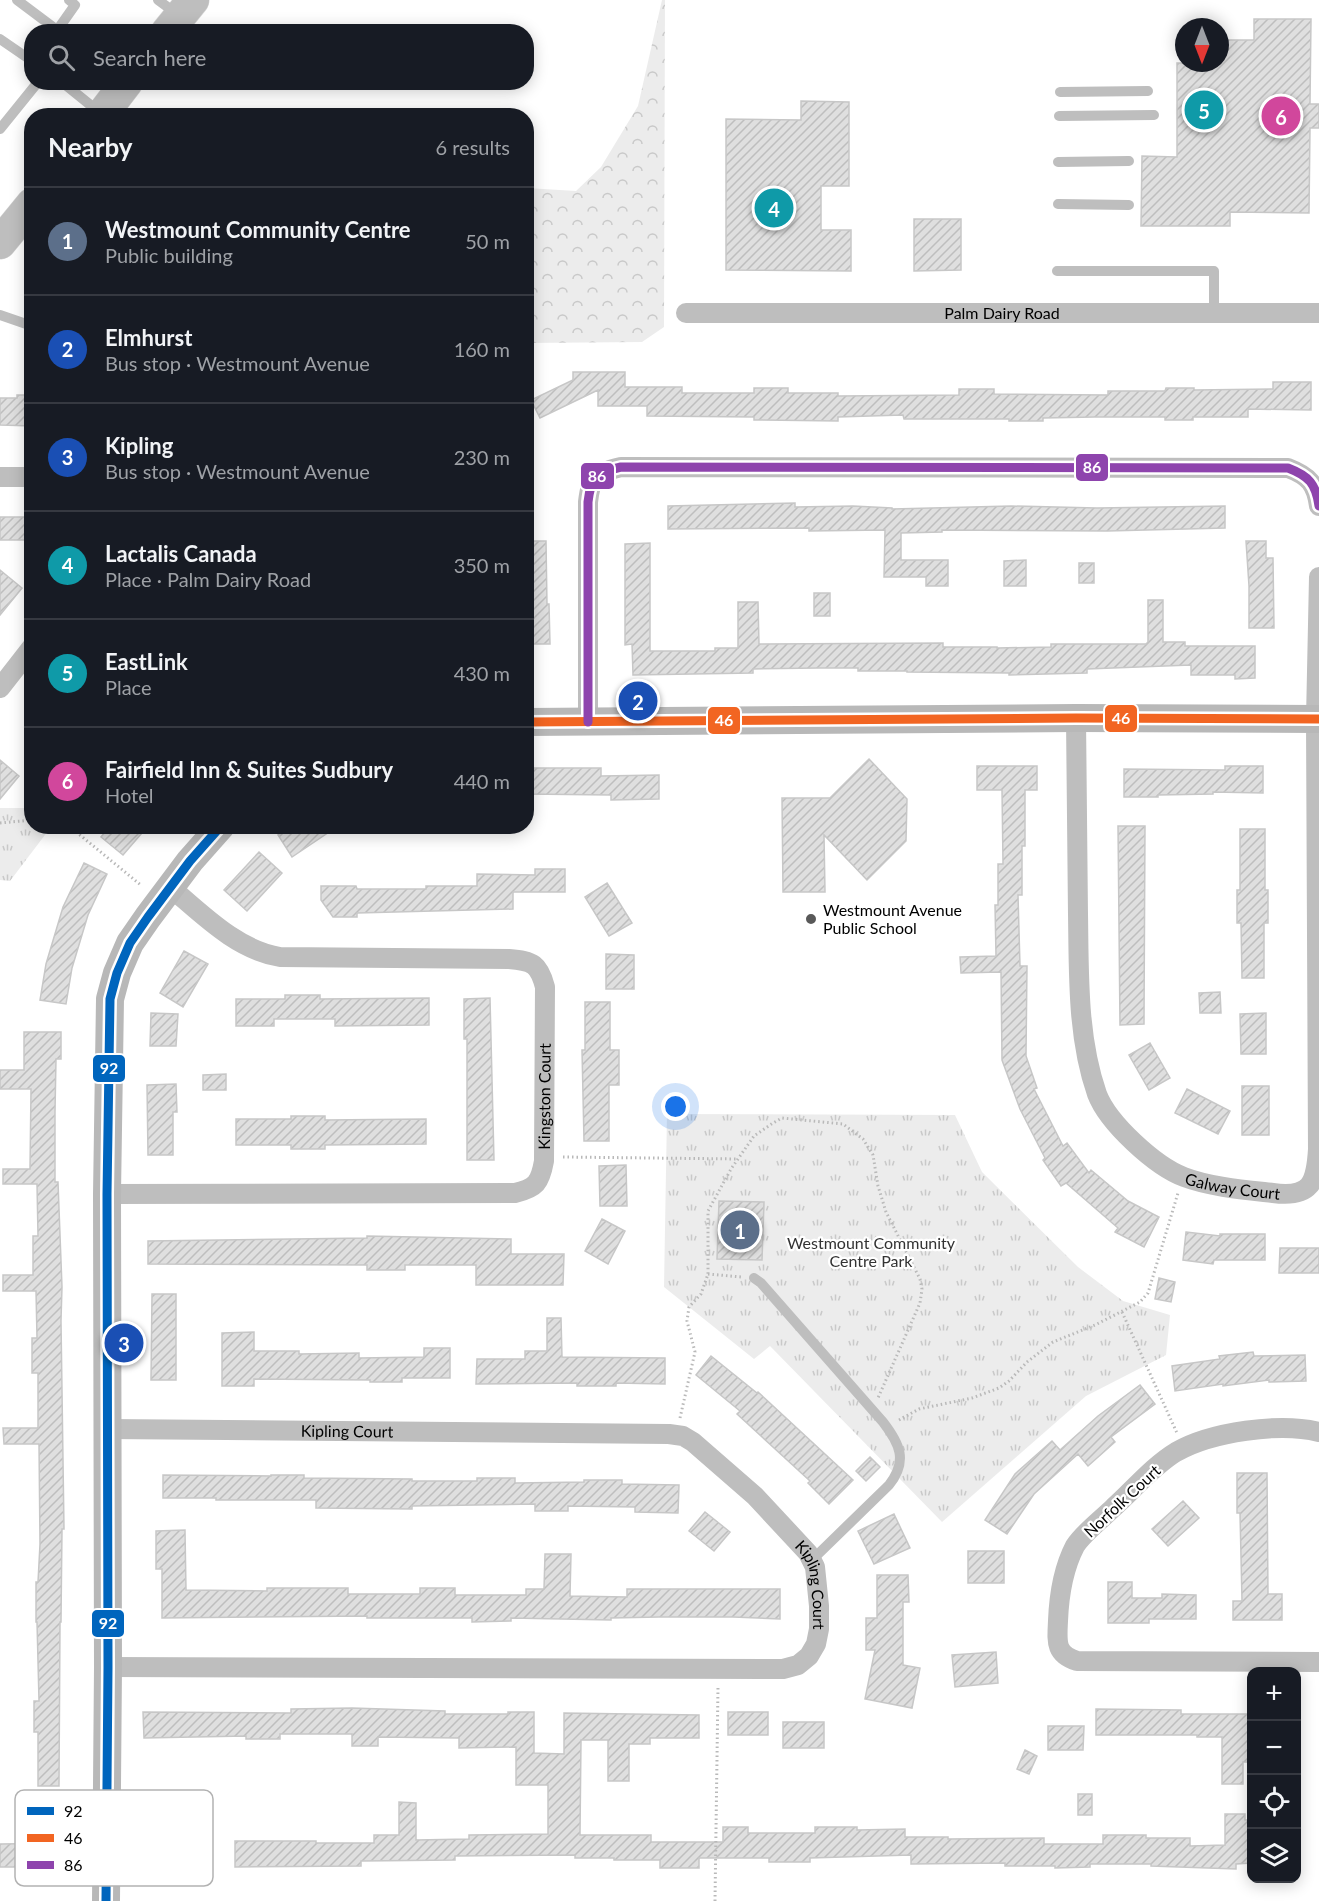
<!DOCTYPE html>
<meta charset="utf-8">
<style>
body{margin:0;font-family:Lato,sans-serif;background:#20242c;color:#f1f3f6}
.controls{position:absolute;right:18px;bottom:18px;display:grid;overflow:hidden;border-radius:12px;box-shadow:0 3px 15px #0003}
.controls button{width:54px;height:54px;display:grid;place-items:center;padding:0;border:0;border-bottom:2px solid #363941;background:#171b24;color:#f1f3f6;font:30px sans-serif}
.compass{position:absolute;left:1175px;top:18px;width:54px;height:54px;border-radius:50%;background:#171b24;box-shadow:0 3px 15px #0003;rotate:180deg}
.you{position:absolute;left:676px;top:1107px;width:21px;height:21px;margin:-15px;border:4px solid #fff;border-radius:50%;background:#1a73e8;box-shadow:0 0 0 9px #1a73e833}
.badge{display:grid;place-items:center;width:39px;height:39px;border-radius:50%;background:#adaeaf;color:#fff;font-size:20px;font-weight:700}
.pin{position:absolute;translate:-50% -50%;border:3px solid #fff;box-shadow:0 2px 6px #0006}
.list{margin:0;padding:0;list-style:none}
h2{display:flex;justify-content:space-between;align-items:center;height:78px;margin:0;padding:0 24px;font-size:26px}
h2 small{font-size:20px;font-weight:400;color:#9ea1a6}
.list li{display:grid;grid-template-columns:39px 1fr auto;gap:18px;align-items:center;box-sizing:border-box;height:108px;padding:0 24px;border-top:2px solid #363941}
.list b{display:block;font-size:22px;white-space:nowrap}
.list p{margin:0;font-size:20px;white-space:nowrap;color:#9ea1a6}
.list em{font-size:20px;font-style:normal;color:#9ea1a6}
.icon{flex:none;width:33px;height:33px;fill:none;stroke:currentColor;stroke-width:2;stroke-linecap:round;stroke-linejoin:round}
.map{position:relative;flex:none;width:1319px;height:1901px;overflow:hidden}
.search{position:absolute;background:#171b24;box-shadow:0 3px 15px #0003;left:24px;top:24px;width:510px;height:66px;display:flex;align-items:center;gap:15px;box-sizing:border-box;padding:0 21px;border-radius:24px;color:#9ea1a6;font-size:22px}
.panel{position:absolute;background:#171b24;box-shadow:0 3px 15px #0003;left:24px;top:108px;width:510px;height:726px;border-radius:24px}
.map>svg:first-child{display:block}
.forest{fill:url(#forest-crowns)}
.park{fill:url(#park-tufts)}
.building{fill:url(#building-hatch);stroke:#c7c7c7;stroke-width:1.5}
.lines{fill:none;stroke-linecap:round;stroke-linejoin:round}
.primary-casing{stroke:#dbdbdb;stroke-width:33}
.path{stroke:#b9b9b9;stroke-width:3;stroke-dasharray:1.5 3;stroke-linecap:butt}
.lane{stroke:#bebebe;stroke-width:10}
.street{stroke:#bebebe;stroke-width:20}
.secondary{stroke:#b8b8b8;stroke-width:28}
.primary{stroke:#bebebe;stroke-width:32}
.bus-1-casing{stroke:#fff;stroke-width:14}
.bus-2-casing{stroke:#fff;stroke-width:14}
.bus-3-casing{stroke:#fff;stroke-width:14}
.bus-1{stroke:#0065bd;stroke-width:9}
.bus-2{stroke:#f26522;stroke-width:9}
.bus-3{stroke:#8e44ad;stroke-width:9}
.poi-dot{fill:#595959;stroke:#fff;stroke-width:2}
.labels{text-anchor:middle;stroke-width:4.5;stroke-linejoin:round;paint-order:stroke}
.street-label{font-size:16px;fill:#000;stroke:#fff}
.poi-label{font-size:16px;fill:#000;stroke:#fff;text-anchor:start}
.park-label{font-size:16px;fill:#333;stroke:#fff}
.key{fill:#fff;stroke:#b2b2b2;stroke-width:1.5}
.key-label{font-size:16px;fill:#000}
.line-badge{stroke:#fff;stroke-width:2}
.badge-label{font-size:16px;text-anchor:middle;font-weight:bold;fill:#fff}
</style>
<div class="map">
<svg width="1319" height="1901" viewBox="0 0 1319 1901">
<defs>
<pattern id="forest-crowns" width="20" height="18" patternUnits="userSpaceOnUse" patternTransform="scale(1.5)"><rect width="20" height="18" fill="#ececec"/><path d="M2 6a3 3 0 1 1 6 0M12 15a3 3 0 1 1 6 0" fill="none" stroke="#c9c9c9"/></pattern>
<pattern id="park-tufts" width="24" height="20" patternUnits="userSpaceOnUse" patternTransform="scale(1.5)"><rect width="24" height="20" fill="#ececec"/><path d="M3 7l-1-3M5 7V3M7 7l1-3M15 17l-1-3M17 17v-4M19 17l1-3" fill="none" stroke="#c9c9c9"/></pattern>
<pattern id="building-hatch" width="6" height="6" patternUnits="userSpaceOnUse" patternTransform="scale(1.5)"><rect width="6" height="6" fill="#dfdfdf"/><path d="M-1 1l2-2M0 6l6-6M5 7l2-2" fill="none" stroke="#bebebe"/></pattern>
</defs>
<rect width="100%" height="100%" fill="#fff"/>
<!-- forest -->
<path class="forest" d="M662,0h3l-1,327 -22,15 -115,1v-155l49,3 25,-24 37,-61z"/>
<!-- park -->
<path class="park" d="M0,808h31l1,18 19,1 -41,54 -10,-1z
M667,1114l288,1 27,57 96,95 45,34 47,14 -4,40 -80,41 -144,126 -172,-176 -16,13 -90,-72z"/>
<!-- building -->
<path class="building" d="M1254,19h57l-1,85h9v24h-9l-1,85 -79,-1v14h-89l1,-70 35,1v-94h43v-23h34z
M801,101l48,1v84h-28v44h30v41l-125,-1v-151l75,1z
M914,219h47v51l-47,1z
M573,372h52v15h57v6h72v-5h34v5h50v3l121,-1v-6h35v5l114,1v-4h57l1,-3h28v2l79,-1v-7h38v28l-63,-1v8h-55v3h-28v-3h-70l-52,1v3h-34v-2h-105l-1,-4 -65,2v4l-84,-1v-3l-107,-1v-10h-49v-16l-58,28 -9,-18 42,-20z
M17,395h15v31l-32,-1v-27h17z
M795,503v4l58,-1 39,2v1l119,-3 86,2 128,-2v22l-118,3 -165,-1v2l-41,1v27h47v26h-22v-9h-42l1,-47 -76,1v-3l-141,1v-23z
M0,517h29v23h-29z
M526,541h20l1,63h2l1,40h-22z
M1246,541h20v17h7l1,70h-25v-42z
M650,543v108h65v-3h23v-46h20l1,42 184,-1v4h54v1l54,-1v-3h95l2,-2v-42h15v42h22v4h70v32l-20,1v-4h-44v-10l-104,4v4l-78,2v-2l-102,-1v-1h-49v-3h-39l-66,1v4l-120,2 -1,-31 -7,1v-101z
M1026,560v26h-22v-25z
M1079,563h15v20h-15z
M0,570l22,18 -22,27z
M814,593h16v23h-16z
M869,759l38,40 -1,42 -39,39 -43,-45 1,57h-42l-1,-94h48z
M0,760l19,16 -19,23z
M977,766h60v24h-12v56h-3v49h-4l2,71h7l-1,90 11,32 -3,1 29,57 4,-3 22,30 2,-3 37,31 31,16 -15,30 -29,-15 3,-4 -52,-45 -5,3 -18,-26 2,-2 -25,-49 -18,-49 -1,-88 -40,1 -1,-16 36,-1 -1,-51h3v-41h5l-1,-74h-25z
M1225,766h38v27l-50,-1v2l-55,1v2h-34v-28l101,1z
M526,768h75v8l58,-1v24l-48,1v-5l-85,-1z
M110,826h38l-25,29 -22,-18z
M290,826h48l-46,31 -14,-22z
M1118,826h27l-1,198 -24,1z
M1240,829h25v61h3v33h-4v55h-22l-1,-55h-4v-33h3z
M259,852l23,21 -35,38 -23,-21z
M84,863l23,11 -19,41 -16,53 -6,36 -26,-4 6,-36 17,-57z
M535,869h30v23h-52v17l-156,4v4h-24l-12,-17v-14h35l1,3h69v-3h51v-12l58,1z
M607,883l25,40 -23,13 -24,-39z
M184,951l24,13 -25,43 -23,-14z
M606,954l28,1v34h-28z
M1220,992l1,21h-21l-1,-20z
M285,995h35v4l109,-1v27l-94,1v-7h-61v7h-38v-27h49z
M490,998l4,162h-27v-121h-3v-40z
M585,1002h25v48h9v35h-10v56h-25l-2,-91h3z
M151,1013l27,1 -2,32h-26z
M1266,1013v41h-25l-1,-40z
M24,1032h37v27h-5l-1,53v70h3l4,105 -1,34 3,208h-2l-1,93h-1l-1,164h-21v-54h-4v-31h5l-2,-79h-1v-40h2l2,-38 -1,-100h-35l-1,-16h35v-55h-6v-35h5l-1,-47h-33v-16h30v-39h5l-1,-52h-34v-15h27l1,-80h-31v-19h24z
M1150,1043l20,35 -21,12 -20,-35z
M226,1074v16h-23v-15z
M176,1084l1,28h-4v43h-25l-1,-70z
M1242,1086h27v49h-27z
M1187,1089l43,22 -12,23 -43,-21z
M291,1116h34v4l101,-1v25l-101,1v4h-34v-4h-55v-26h55z
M626,1165l1,41h-27l-1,-40z
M719,1201l45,1 -2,58 -45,-1z
M602,1219l23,12 -17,33 -23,-13z
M1186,1232l34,4v-2h45v26h-51l-1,4 -30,-4z
M367,1236l144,3v15h53l-1,31h-87v-20h-71v5h-38v-5l-219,-1v-23l219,-3z
M1280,1248h39v25h-40z
M1159,1278l16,4 -4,20 -16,-3z
M152,1294h24v86h-25z
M547,1318h14l1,39 103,1v26l-49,-1v3h-39v-3l-101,1 1,-25h48v-8h22z
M254,1332v19h45v3l60,-1v5l65,-1v-9h26v30h-48v4h-32v-2l-116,-1v7h-32v-53z
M1253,1352l1,4 51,-1 1,26 -37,1v-2l-46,6v-2l-48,7 -3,-25 48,-7 -1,-3z
M711,1356l46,37 1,-1 95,88 -24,24 -21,-21 2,-2 -73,-67 3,-3 -44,-36z
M1140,1385l15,19 -44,33 4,5 -27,24 -10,-12 -44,40 -27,40 -22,-14 30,-46 37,-33 8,9 38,-34z
M870,1457l10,10 -14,14 -10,-10z
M1237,1473h30l1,121h14v26h-49v-19h9l-2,-88h-3z
M163,1475l108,1v-1h33v3l108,1v2h65v-3h38v5l69,-1v-2h38v4l57,1 -1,28 -43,-1v-5l-67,-1v5h-33v-7l-123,2v3l-96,-1v-8h-100v-2h-53z
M1183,1501l16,17 -31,28 -16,-17z
M705,1512l25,20 -16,19 -25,-20z
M894,1514l16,34 -36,16 -16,-33z
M185,1530l1,60 81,1v-3h81v6h72v-6h35v7h71v-6h18l1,-35h26l-1,42 57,1v-8h153v30l-47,-2h-74l-48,1v2l-100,-2v3l-39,1v-4h-105v-2l-205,2v-49h-6v-38z
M968,1551h36v32h-36z
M877,1575h31l1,27h-6v63l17,3 -8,40 -47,-9 10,-49h-9v-32h11z
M1108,1582h24v16h30v-4l34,1v24h-47v4h-41z
M996,1652l2,31 -43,4 -3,-32z
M352,1708l93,3v3h63v-2h26v41l30,1v-41l135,2v23h-49v6h-21v37h-21v-41h-27l-1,95h71v7h72v-15h25v6h67v-6h42v3l48,-1v8h43v2l96,-1v6h59v-9h43v3h44v8l35,-1v-31h20v6h6v43l-15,1v5l-85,-3v-2h-61v3l-35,1v-2h-50v-3l-94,1v-9l-101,3v4h-41v-4h-70v10h-39v-8h-46v-2h-39v-3l-120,1v4l-94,1v5l-126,1v-26h81v2h58v-8h25v-33l17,1v37l53,-1v-4l79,-1v-49h-32v-38l-57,1v-10l-81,-1v9h-26v-12h-72v5h-34v-3l-102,2 -1,-26 148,1v-4z
M1096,1709l85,1v4h70v48h-8v22h-21v-47h-25v-2h-101z
M728,1712h40v23h-40z
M783,1722h41v26h-41z
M1048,1726h36l-1,24h-35z
M1025,1750l12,6 -8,18 -12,-5z
M1078,1794h14v21h-14z
M72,1843v24h-72v-23z"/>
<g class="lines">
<!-- primary casing -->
<g class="primary-casing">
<path id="primary" d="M167,32l26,-32
M101,116l26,-34
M0,243l32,-39"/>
</g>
<!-- path -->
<path class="path" d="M0,823l32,-3
M69,826l73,60
M563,1157l175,2
M708,1274l33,3
M1122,1312l55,121
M680,1418l15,-66 -8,-31 2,-14 12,-13 7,-20v-63l23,-42 23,-33 19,-13 9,-5 61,6 20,15 10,16 5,31 8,26 34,67 2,10 -2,14 -42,95
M899,1420l20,-11 53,-11 27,-10 10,-7 18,-19 26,-20 42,-17 45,-23 8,-9 30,-100
M715,1901l3,-214"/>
<!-- lane -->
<path class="lane" d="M17,0l40,30
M158,0l19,14
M56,32l19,-27 -6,-5
M0,39l32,22
M62,82l37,30
M1060,92l88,-1
M1059,116l95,-1
M0,129l38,-47
M1058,162l71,-1
M1058,204l71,1
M1057,271h157v43
M0,315l32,11
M754,1278l7,5 122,139c17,22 25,39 6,63l-77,75"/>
<!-- street -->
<g class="street">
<path id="s1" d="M686,313h633"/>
<path d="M0,477h32"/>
<path d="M0,688l32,-41"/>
<path id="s2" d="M1076,718c1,66 1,131 2,196 1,59 -1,123 19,180 11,29 58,72 87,83 26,10 62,13 89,16 38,5 43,-10 45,-44l-2,-430 3,-142"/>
<path d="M588,722v-220c3,-26 8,-29 33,-35l667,1c21,8 28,16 31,38"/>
<path id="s3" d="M107,1194l408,-1c21,-5 25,-10 29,-32l1,-174c-6,-23 -12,-26 -36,-28l-229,-2c-43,-7 -77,-42 -110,-70"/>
<path id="s4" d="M107,1429l562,5 14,2 10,6 62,54 53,57 7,14 4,39v23l-3,15 -7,12 -11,9 -15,4 -675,-2"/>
<path d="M1319,1432c-39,-10 -108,0 -143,20 -23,14 -42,37 -62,55 -11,11 -31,26 -39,39 -12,23 -16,49 -17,75 -1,21 -3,33 19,40l242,1"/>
</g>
<!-- secondary -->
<path class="secondary" d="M526,722l550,-4 243,1
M106,1901l2,-234 -1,-473 3,-195 7,-26 13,-30 18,-26 42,-56 31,-35"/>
<!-- primary -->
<use href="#primary" class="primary"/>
<!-- bus-1 casing -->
<g class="bus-1-casing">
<path id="bus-1" d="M106,1901l2,-234 -1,-473 3,-195 7,-26 13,-30 18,-26 42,-56 31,-35"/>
</g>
<!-- bus-2 casing -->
<g class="bus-2-casing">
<path id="bus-2" d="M526,722l550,-4 243,1"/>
</g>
<!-- bus-3 casing -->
<g class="bus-3-casing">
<path id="bus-3" d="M588,722v-220c3,-26 8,-29 33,-35l667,1c21,8 28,16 31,38"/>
</g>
<!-- bus-1 -->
<use href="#bus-1" class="bus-1"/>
<!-- bus-2 -->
<use href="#bus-2" class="bus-2"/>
<!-- bus-3 -->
<use href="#bus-3" class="bus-3"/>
</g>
<!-- markers -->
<circle class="poi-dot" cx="811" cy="919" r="6"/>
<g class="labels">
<!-- street labels -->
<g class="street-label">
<text dy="6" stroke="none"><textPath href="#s1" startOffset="316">Palm Dairy Road</textPath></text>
<text dy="6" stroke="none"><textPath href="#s3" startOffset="520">Kingston Court</textPath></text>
<text dy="6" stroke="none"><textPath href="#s2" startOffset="550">Galway Court</textPath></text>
<text dy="6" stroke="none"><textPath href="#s4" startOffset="240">Kipling Court</textPath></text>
<text transform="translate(1122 1501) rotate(-43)" y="6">Norfolk Court</text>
<text dy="6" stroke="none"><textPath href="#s4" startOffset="780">Kipling Court</textPath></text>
</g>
<!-- poi labels -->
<g class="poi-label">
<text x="823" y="916">Westmount Avenue<tspan x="823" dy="18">Public School</tspan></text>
</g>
<!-- park labels -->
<g class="park-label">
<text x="871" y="1249">Westmount Community<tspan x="871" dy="18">Centre Park</tspan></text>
</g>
</g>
<!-- legend -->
<rect x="15" y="1790" width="198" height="96" rx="9" class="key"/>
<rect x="27" y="1807" width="27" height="8" fill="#0065bd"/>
<rect x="27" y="1834" width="27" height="8" fill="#f26522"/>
<rect x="27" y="1861" width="27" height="8" fill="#8e44ad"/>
<g class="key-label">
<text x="64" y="1817">92</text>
<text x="64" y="1844">46</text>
<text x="64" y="1871">86</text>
</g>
<g class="line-badge">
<rect x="1075" y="453" width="34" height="29" rx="6" fill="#8e44ad"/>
<rect x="580" y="462" width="35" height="28" rx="6" fill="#8e44ad"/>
<rect x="1104" y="704" width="34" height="29" rx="6" fill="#f26522"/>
<rect x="707" y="706" width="34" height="29" rx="6" fill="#f26522"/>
<rect x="92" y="1054" width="34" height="29" rx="6" fill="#0065bd"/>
<rect x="91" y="1609" width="34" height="29" rx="6" fill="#0065bd"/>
</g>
<g class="badge-label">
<text x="1092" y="473">86</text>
<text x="597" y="482">86</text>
<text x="1121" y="724">46</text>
<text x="724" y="726">46</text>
<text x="109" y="1074">92</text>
<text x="108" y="1629">92</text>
</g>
</svg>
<div class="controls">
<button>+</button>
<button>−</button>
<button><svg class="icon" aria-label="locate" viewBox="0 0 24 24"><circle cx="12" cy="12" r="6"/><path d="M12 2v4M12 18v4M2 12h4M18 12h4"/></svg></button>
<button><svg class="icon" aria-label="layers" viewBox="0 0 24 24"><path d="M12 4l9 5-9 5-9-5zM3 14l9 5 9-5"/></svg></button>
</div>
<svg class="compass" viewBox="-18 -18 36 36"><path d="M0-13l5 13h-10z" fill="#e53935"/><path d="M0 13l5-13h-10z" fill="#9ea1a6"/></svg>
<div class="you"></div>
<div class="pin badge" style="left:740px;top:1230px;background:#5c6f8a">1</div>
<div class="pin badge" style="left:638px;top:701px;background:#1a4fb4">2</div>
<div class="pin badge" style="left:124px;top:1343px;background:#1a4fb4">3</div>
<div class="pin badge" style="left:774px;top:208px;background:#0f9aa8">4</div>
<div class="pin badge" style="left:1204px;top:110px;background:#0f9aa8">5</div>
<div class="pin badge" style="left:1281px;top:116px;background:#d1479c">6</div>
<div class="search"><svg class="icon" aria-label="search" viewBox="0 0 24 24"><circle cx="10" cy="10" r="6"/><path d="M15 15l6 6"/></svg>Search here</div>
<section class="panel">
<h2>Nearby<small>6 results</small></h2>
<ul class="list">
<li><span class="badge" style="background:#5c6f8a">1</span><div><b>Westmount Community Centre</b><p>Public building</p></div><em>50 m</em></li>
<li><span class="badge" style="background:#1a4fb4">2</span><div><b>Elmhurst</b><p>Bus stop · Westmount Avenue</p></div><em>160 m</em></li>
<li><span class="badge" style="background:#1a4fb4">3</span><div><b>Kipling</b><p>Bus stop · Westmount Avenue</p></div><em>230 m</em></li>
<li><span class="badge" style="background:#0f9aa8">4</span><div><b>Lactalis Canada</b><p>Place · Palm Dairy Road</p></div><em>350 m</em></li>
<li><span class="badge" style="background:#0f9aa8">5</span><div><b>EastLink</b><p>Place</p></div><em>430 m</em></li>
<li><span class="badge" style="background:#d1479c">6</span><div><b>Fairfield Inn &amp; Suites Sudbury</b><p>Hotel</p></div><em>440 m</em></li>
</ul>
</section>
</div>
